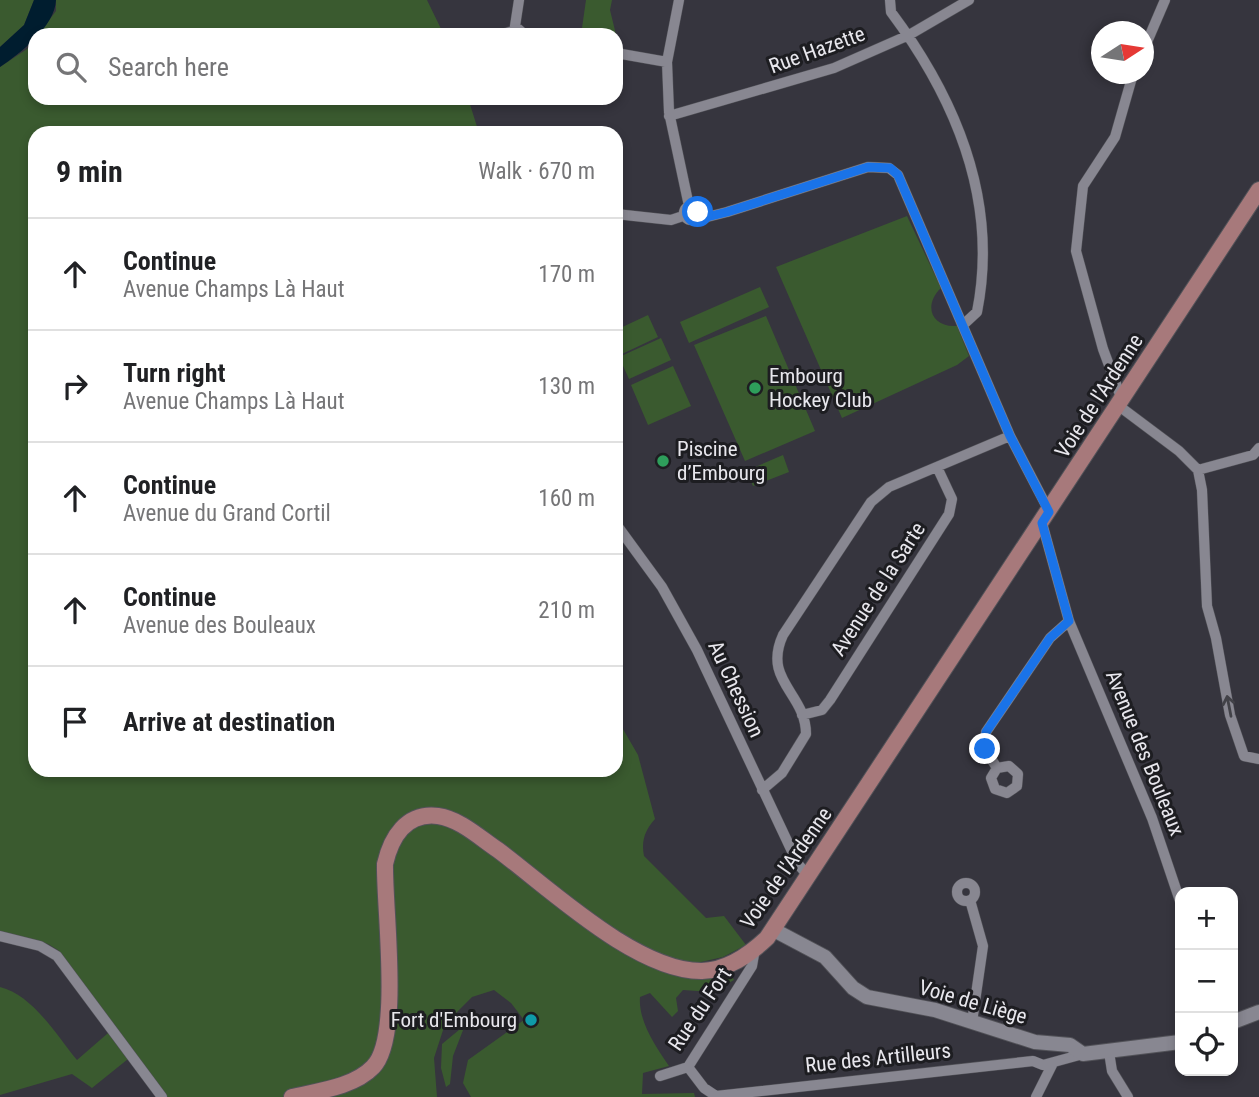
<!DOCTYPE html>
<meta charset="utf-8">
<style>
body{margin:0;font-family:"Roboto Condensed",sans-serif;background:#f2f2f2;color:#202124}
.controls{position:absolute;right:21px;bottom:21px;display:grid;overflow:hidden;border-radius:14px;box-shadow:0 4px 10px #0003}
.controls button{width:63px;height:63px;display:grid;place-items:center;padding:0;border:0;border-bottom:2px solid #e0e0e0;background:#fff;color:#202124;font:35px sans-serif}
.compass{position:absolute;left:1091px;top:21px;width:63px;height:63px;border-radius:50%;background:#fff;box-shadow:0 4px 10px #0003;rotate:78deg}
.stop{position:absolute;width:21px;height:21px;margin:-16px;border:5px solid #1a73e8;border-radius:50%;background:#fff}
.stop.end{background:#1a73e8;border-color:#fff;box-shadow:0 2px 7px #0008}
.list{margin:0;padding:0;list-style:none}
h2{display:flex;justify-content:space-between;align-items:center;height:91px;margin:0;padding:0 28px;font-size:30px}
h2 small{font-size:23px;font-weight:400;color:#757577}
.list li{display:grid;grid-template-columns:46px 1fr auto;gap:21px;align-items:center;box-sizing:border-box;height:112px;padding:0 28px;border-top:2px solid #e0e0e0}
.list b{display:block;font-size:26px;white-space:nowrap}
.list p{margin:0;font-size:23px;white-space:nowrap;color:#757577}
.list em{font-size:23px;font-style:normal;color:#757577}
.icon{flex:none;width:38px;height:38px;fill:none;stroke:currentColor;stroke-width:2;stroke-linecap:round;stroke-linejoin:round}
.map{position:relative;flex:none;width:1259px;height:1097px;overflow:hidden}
.search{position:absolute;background:#fff;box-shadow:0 4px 10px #0003;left:28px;top:28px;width:595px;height:77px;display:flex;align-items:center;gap:18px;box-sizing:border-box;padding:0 24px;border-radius:21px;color:#757577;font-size:26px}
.panel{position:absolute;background:#fff;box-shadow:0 4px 10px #0003;left:28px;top:126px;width:595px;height:651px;border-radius:21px}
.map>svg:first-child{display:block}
.green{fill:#3a5a2f}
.water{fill:#001d2f}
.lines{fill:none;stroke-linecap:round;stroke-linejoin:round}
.street-casing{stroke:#525258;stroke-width:11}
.secondary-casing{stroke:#525258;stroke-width:16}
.primary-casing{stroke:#525258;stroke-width:18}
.street{stroke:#888791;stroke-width:10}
.secondary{stroke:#888791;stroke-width:14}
.primary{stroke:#a7797b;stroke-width:16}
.oneway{stroke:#424248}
.route{stroke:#1a73e8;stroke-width:9}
.leisure-dot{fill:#2e9e5b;stroke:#1d1d21;stroke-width:2.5}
.culture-dot{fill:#0f9aa8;stroke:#1d1d21;stroke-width:2.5}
.labels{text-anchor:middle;stroke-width:6;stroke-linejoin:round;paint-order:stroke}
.street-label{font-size:21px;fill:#e8e7ed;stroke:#1d1d21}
.poi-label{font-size:21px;fill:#e8e7ed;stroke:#1d1d21;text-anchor:start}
</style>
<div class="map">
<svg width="1259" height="1097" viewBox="0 0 1259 1097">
<rect width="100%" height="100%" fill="#36353e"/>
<!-- green -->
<path class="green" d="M0,0h34l-10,25 -24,22z
M56,0h371l17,35h-406l18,-24z
M586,0h26l-2,10 9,37 -3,-1v-11h-35z
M35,39v59h433l11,35h-444v637h581v-53l22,38 17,64c-10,11 -14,22 -11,37l62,62 18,-2 22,29 -23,12 -22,5 4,16 25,-5 4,7 -22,12 -29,-2 -7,8 2,13 -6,6 -22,-24 -10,4c-2,24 16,50 29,69l-26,7 -1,21 52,-1 1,4h-224l-8,-14 5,-23 56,-40 -13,-17 -17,-13 -22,7 -27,27 -11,34 3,39h-280l-29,-38 -36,29 -20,-14 -72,21v-108c33,8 57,49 77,73l38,-33 -57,-77 -10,-6 -48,-13v-864l30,-20z
M907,216l34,72c-18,17 -10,40 16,38l12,30 -12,9 -115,53 -66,-151z
M760,287l9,20 -80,36 -9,-21z
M648,315l10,22 -38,18 -4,-8v-17z
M766,316l49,115 -70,30 -51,-116z
M661,338l10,22 -42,19 -10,-22z
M673,366l18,40 -43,19 -17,-40z
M783,455l6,17 -36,14 -7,-15z
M465,1025l-12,31 -3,28 -4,3 -5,-19 1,-24z"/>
<!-- water -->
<path class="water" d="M34,0h22c-1,26 -35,53 -56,67v-20l24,-22z"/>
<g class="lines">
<!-- street casing -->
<g class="street-casing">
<path id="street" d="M519,0l-4,26 10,9
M679,0l-12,62 2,50 20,94
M890,0l1,12c65,87 108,189 86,300l-13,12
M500,35l16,-5
M1144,49l21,-49
M616,53l51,9
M669,116l165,-48 75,-33 60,-35
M684 213a7 7 0 1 1 14 0a7 7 0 1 1-14 0Z
M616,214l55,6 12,-4
M698,215l9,2 20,-5 141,-45 21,1 9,7 112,261 39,75
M1122,400l-19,-51 -27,-98 7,-65 32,-49 18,-63
M1119,406l60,45 19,19 4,20 5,116 9,32 14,77 14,41 15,3
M1198,470l55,-15 6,-7
M1042,523l27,98 83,197 28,83
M616,524l46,63 35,63 101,214 11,13
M802,715l20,-5 8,-10 119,-186 3,-15 -15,-32
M1009,766l9,8 -1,12 -10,7 -12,-4 -4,-11 6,-10z
M997,768l-12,-19 1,-17 64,-94 19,-17
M762,790l20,-17 24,-39c0,-41 -44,-53 -23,-99l88,-133 18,-15 121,-51
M957 892a9 9 0 1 1 18 0a9 9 0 1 1-18 0Z
M970,900l13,46 -11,76
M0,936l40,10 17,10 105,141
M1109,1052l3,19 16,26
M688,1067l16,21 12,8 317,-35 10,4 40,-11
M660,1076l28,-9 64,-101 3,-17
M1036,1097l17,-34"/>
</g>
<!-- secondary casing -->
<g class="secondary-casing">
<path id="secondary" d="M774,930l51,27 28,31 14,9 68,13 100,32 35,3 13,9 97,-12
M1233,1022l26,-10"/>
</g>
<!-- primary casing -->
<g class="primary-casing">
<path id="primary" d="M292,1097c26,-6 62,-10 81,-30 29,-29 11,-158 12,-203 6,-26 21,-52 53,-48 22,3 42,22 60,34 51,38 139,122 204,121 26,-1 47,-16 65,-33l492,-748"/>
</g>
<!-- street -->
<use href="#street" class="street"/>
<!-- secondary -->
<use href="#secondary" class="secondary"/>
<!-- primary -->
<use href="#primary" class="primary"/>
</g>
<!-- one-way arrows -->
<defs><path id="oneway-shaft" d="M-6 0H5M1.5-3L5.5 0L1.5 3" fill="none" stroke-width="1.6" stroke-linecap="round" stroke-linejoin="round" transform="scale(1.75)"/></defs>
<use class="oneway" href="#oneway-shaft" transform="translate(1229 706) rotate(-101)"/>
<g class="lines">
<!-- route -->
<path class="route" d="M698,212l9,5 20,-5 141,-45 22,1 8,7 112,261 39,76 -7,11 27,98 -19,17 -64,94 -1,17"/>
</g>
<!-- markers -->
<g class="leisure-dot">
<circle cx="755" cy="388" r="7"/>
<circle cx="663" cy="461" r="7"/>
</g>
<circle class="culture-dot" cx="531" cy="1020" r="7"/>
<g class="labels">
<!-- street labels -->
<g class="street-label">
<text transform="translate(817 50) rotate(-20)" y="7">Rue Hazette</text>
<text transform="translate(1099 396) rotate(-57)" y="7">Voie de l'Ardenne</text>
<text transform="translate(878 589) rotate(-57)" y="7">Avenue de la Sarte</text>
<text transform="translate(736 689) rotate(65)" y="7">Au Chession</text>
<text transform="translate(1145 753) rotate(68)" y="7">Avenue des Bouleaux</text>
<text transform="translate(786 868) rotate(-55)" y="7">Voie de l'Ardenne</text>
<text transform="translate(973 1002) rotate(16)" y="7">Voie de Liège</text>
<text transform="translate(700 1009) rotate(-56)" y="7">Rue du Fort</text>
<text transform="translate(878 1058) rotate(-6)" y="7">Rue des Artilleurs</text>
</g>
<!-- poi labels -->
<g class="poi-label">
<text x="769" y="383">Embourg<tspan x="769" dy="24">Hockey Club</tspan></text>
<text x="677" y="456">Piscine<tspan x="677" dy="24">d’Embourg</tspan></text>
<text x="517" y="1027" text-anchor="end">Fort d'Embourg</text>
</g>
</g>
</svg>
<div class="controls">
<button>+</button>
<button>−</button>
<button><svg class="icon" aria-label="locate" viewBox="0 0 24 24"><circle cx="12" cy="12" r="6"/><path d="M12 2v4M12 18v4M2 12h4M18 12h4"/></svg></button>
</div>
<svg class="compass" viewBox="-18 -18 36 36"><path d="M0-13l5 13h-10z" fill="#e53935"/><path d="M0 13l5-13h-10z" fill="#757577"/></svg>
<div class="stop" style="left:698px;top:212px"></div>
<div class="stop end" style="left:985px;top:749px"></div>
<div class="search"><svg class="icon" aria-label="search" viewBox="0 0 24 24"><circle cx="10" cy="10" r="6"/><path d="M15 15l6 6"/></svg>Search here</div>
<section class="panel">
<h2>9 min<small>Walk · 670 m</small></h2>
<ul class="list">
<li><svg class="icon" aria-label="ahead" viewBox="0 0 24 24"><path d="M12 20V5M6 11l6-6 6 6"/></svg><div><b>Continue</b><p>Avenue Champs Là Haut</p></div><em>170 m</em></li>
<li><svg class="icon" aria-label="right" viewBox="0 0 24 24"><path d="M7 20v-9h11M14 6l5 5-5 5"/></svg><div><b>Turn right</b><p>Avenue Champs Là Haut</p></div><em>130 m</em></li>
<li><svg class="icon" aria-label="ahead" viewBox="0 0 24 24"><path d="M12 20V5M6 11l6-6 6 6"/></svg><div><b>Continue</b><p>Avenue du Grand Cortil</p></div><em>160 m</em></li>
<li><svg class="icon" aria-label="ahead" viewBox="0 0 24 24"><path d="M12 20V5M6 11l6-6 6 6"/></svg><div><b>Continue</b><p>Avenue des Bouleaux</p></div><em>210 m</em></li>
<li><svg class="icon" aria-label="arrive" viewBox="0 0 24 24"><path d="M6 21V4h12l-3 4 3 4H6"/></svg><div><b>Arrive at destination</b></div></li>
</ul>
</section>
</div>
